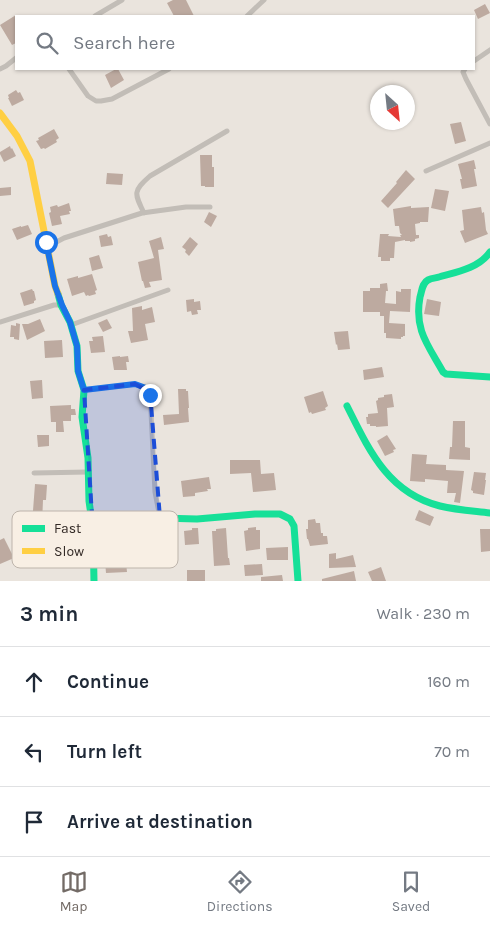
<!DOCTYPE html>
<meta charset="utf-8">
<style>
body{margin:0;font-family:Karla,sans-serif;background:#f2f2f3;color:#1f2937}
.compass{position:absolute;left:370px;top:85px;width:45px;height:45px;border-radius:50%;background:#fff;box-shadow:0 1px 4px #0004;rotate:153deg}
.stop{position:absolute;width:15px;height:15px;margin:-11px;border:4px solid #1a73e8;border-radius:50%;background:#fff}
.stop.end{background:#1a73e8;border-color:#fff;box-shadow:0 1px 5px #0008}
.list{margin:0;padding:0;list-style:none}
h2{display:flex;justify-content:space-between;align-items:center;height:65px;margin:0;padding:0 20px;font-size:21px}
h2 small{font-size:16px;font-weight:400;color:#747a83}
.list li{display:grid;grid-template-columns:32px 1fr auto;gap:15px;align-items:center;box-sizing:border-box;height:70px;padding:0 20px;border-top:1px solid #e0e1e3}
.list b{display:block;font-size:19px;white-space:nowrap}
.list em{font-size:16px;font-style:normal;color:#747a83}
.icon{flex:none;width:28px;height:28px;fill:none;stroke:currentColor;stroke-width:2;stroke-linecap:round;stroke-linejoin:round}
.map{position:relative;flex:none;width:490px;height:581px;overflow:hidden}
.search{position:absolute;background:#fff;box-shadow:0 1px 4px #0004;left:15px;right:15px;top:15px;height:55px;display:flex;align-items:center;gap:12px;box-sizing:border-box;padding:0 18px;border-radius:0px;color:#747a83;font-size:19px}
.sheet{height:275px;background:#fff}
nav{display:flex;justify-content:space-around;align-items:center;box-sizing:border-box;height:70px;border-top:1px solid #e0e1e3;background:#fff;font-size:14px;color:#747a83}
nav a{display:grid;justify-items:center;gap:2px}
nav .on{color:#736b66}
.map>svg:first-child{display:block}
.building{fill:#bdaaa0}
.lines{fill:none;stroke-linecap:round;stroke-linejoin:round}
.street{stroke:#c2bdb7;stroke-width:5}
.fast{stroke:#16e098;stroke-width:7}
.slow{stroke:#ffcf43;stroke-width:7}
.route{stroke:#1a73e8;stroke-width:6}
.marked{fill:#1d4ed8;fill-opacity:0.2;stroke:#1d4ed8;stroke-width:4;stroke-dasharray:10 6;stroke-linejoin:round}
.key{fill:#f8efe4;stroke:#bdb4ab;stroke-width:1}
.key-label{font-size:14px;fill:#332a26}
</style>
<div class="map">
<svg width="490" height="581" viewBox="0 0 490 581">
<rect width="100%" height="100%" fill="#eae4dd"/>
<!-- building -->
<path class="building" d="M173,0h13l8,16h-20l-7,-13z
M485,4l5,9 -12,6 -4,-9z
M16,15v28l-4,2 -12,-20z
M116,69h2l6,11 -13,8 -6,-13z
M16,90l2,3 2,-1 4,8 -12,6 -4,-8h1l-1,-3z
M461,122l5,19 -11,3 -5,-20z
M54,129l5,9 -3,2 1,2 -12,7 -1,-1 -3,1 -5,-8 3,-1 -1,-2z
M10,146l1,3 1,-1 4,8 -12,6 -4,-8v-2z
M200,155h12v12h2v20h-9v-1h-4z
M474,160l2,9h-2l3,17 -15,3 -2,-10h2l-4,-15z
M406,170l9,9 -27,29 -7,-7 16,-18 -1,-1z
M107,173l16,1 -1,11 -16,-1z
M11,187v8l-11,1v-8z
M435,189l14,2 -4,20 -14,-3z
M69,203l2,8h-2l1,3 -10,2 2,8 -10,2 -3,-13 2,-1 -1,-5 7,-2 1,2z
M411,206v2l18,-1 -1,15h-8v1l-5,1 1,11h3v3l-4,1v2l-5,1v-1h-5v-1l-10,2 -1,16h-4v3h-9v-4h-3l2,-23h9l-1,2 13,1 -1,-2h2l-2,-2 -1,-7h-4l-2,-17z
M481,207l1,6 2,-1 2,18 2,4 -23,9 -5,-12 4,-1 -2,-20z
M209,212l8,4 -6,11 -7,-5z
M28,225l4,9 -15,6 -5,-11 9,-3v1z
M107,234l1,3 3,-1 2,9 -12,2 -2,-11z
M161,237l3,12 -6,1 4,30 -13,2 2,5 -6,1 -2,-7h-1l-4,-19 16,-4 -5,-17z
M190,237l8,7 -9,12 -4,-4 1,-2 -4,-3z
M99,255l4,13 -11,3 -3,-13z
M92,274l5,16 -2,1 1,3 -7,2 -1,-1 -2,1 -2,-4 -12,4 -5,-17 11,-3v2z
M387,283l1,8h-2l-1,12 11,1v-13l5,1v-3h10l-1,23 -20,-1 -1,12 16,1v12h-2v1h-2v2l-15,-1v-5h-2v-17h-4v-4h-17v-21h7v-3h10v-4z
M32,289l1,2h1l2,9 -2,1v2l-10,3 -4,-13z
M194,299v3l6,-1 1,9h-4l1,4 -6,1 -1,-4 -4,1 -1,-12z
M427,299l14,3 -2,14 -15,-2z
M142,306v4l10,-3 3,15 -10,2 3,16 -17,3 -3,-12h5l-1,-23z
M40,319l5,12 -18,9 -5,-16h6z
M107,319l5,9 -9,4 -5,-9z
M16,323l4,1 -1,16 -5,-1v-2h-4l1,-12 5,1z
M348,331l2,18 -12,1 -1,-6 -1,1 -2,-13z
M103,336l2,16 -14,1 -2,-12h4l-1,-4z
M62,340l1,17 -18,1 -1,-17z
M120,356v1l8,-1 1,6h-3l1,8h-13l-2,-13z
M382,367l2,10 -20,3 -1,-10z
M42,380l1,18 -11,1 -2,-18z
M178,389h8v2h2l1,17h-1l1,14 -25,3 -1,-10 16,-1z
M323,391l5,15 -3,2 1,2 -14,4 -1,-2 -2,1 -5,-16z
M392,394l2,13 -7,1 1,18 -12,1v-1h-6v-2h-3l-1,-7h2v-3l10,-1 -2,-12 2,-1v-2l6,-1v-2z
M71,405v4h4l1,6h-5v6h-8l1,11h-8v-10h-5l-1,-16z
M453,421h12v26l5,1v12l-21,-1 1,-12h2z
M37,435h12v11l-11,1z
M387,435l9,14 -3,1 1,2 -9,4 -8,-15z
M412,454l15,1 -1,9 20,1v5l18,1 -4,32 -6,-1 2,-9h-9l1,-12 -23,-2v3l-15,-1z
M230,460h30l1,14 13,-1 2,17 -23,2 -2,-19 -21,1z
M474,472l12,1 -1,7h1l-2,15 -11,-2v-2l-2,-1z
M209,477l2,12h-4l1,2 -13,2v3l-12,1 -2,-16z
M35,484l12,1 -1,15h-3l-1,24h-10z
M419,510l15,7 -4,9 -15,-6z
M315,519l1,4h4l1,10h2v3h4l1,8 -18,2 -2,-7h-1l-1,-10h2v-9z
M256,527v3h4v19l-14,2 -2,-20 4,-1v-2z
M192,528h6l1,16 -14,1 -1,-14 8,-1z
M226,528l2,30h1l1,7 -16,1 -2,-35h4v-2z
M480,529h10v22l-9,1z
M123,534l4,38 -21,1 -1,-12h8l-2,-26z
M4,538l10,20 -14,6v-24z
M288,547v13h-21l-1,-12z
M336,553v6l17,-4 3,12 -27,1v-14z
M262,564l1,11 -18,1 -1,-11z
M381,567l5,14h-14l-4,-9z
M187,570h18v11h-18z
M354,571l2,10h-34v-2z
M282,575l1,6h-22v-4z"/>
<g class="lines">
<!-- street -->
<path class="street" d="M95,16l27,-16
M247,16l17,-16
M474,61l16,-11
M0,69l6,-3 10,-8
M69,69l19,27 8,5h5l11,-2 57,-30
M465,69l-2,3 3,7 24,45
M426,171l64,-28
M144,213c-10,-20 -11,-22 6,-37l77,-45
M47,247l17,-9 78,-25 44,-6h24
M0,322l54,-17h7
M71,325l97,-35
M84,390l51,-6 10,4 5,4 5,100 5,26
M34,473l54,-1"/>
<!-- fast -->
<path class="fast" d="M490,252c-11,16 -33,20 -51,25 -3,1 -7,1 -11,3 -6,3 -6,11 -8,17 -6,33 8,48 23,75l3,2 44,3
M58,294l3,11 9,17 7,24 1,25 6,19 -2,27 6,41 1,43 4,28 1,52
M347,406c22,44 41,87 93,100 17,4 34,5 50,7
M93,531l12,-6 16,-3h21l18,-4 37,1 58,-5h25l10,5 4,7 4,55"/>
<!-- slow -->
<path class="slow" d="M0,113l17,23 13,25 25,125 3,8"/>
</g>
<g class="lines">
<!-- route -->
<path class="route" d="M46,242l9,44 7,19 8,17 7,24 1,25 6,19 51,-6 11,4 4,4v3"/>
</g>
<!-- marked area -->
<path class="marked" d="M135,384l15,8 10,126 -55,7 -12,6 -9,-141z"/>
<!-- legend -->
<rect x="12" y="511" width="166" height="57" rx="8" class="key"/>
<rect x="22" y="525" width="23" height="7" fill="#16e098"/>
<rect x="22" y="548" width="23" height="6" fill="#ffcf43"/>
<g class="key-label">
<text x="54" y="533">Fast</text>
<text x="54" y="556">Slow</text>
</g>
</svg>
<svg class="compass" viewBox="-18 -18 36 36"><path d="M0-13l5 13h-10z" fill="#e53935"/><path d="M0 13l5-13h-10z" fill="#747a83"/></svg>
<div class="stop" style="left:46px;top:242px"></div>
<div class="stop end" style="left:150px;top:395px"></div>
<div class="search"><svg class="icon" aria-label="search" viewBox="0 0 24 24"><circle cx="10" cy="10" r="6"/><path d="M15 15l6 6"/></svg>Search here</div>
</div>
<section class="sheet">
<h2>3 min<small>Walk · 230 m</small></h2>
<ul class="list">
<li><svg class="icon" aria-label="ahead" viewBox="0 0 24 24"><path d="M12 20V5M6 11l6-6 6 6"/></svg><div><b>Continue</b></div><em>160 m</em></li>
<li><svg class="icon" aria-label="left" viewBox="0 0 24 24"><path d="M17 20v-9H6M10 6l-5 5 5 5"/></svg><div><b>Turn left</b></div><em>70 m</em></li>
<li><svg class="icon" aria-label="arrive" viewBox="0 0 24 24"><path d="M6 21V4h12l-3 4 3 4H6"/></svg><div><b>Arrive at destination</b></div></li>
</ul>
</section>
<nav>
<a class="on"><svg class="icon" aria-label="map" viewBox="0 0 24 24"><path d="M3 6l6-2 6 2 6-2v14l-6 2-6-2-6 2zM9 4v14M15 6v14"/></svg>Map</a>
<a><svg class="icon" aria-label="directions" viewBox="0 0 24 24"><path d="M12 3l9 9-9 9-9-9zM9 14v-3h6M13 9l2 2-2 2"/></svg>Directions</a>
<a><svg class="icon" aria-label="saved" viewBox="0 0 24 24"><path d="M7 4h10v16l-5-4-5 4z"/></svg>Saved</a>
</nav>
